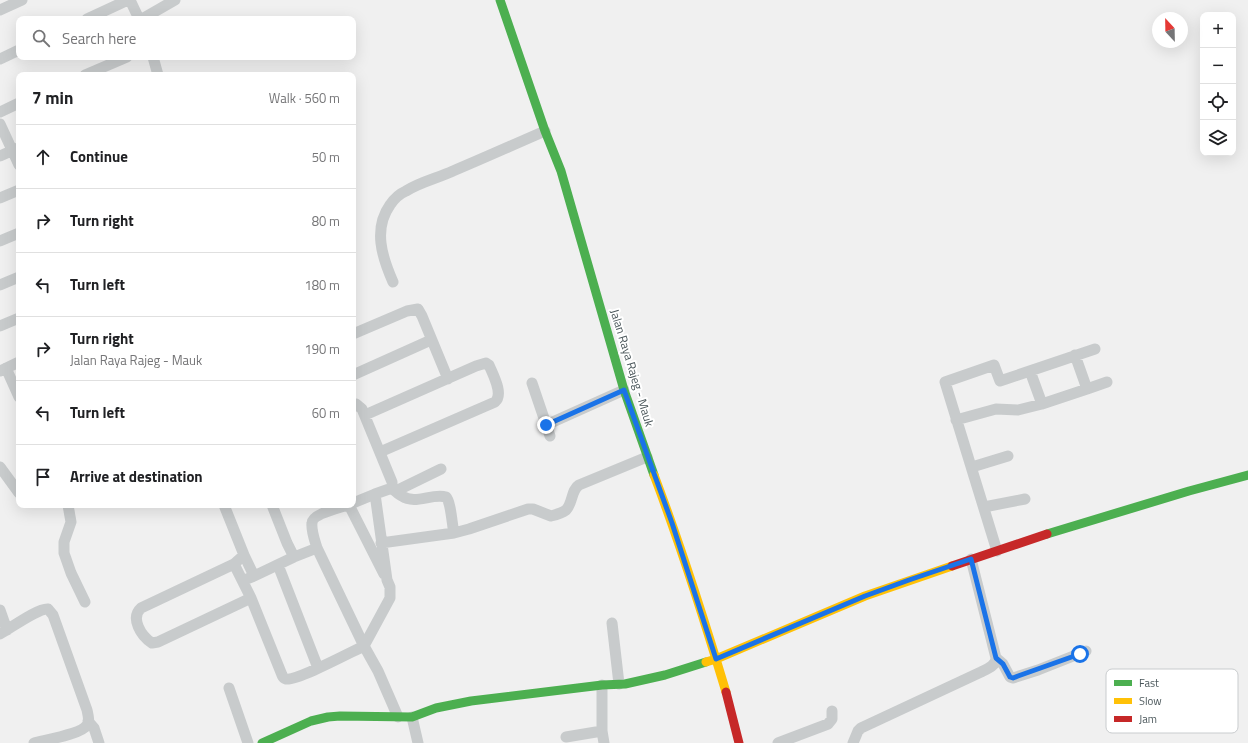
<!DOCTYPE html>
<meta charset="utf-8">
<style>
body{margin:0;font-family:"Titillium Web",sans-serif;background:#f6f6f6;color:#202124}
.controls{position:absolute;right:12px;top:12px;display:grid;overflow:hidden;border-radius:8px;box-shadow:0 4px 16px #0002}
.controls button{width:36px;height:36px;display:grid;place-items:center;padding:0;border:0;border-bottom:1px solid #e0e0e0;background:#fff;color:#202124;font:20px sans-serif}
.compass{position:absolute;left:1152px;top:12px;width:36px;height:36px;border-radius:50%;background:#fff;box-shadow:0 4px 16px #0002;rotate:338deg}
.stop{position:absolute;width:12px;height:12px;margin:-9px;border:3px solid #1a73e8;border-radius:50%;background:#fff}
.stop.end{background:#1a73e8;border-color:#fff;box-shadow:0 1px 4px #0008}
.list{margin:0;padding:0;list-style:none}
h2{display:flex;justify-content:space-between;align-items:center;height:52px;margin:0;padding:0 16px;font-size:17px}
h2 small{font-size:13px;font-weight:400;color:#757577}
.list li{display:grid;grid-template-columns:26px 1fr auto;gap:12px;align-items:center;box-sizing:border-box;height:64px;padding:0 16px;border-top:1px solid #e0e0e0}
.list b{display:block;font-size:15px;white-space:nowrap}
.list p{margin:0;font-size:13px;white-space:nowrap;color:#757577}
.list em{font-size:13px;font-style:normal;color:#757577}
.icon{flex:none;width:22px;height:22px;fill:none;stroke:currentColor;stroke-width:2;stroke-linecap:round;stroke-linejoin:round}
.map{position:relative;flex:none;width:1248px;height:743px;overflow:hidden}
.search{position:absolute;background:#fff;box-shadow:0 4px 16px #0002;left:16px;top:16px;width:340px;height:44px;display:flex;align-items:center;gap:10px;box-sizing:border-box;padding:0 14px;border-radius:8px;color:#757577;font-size:15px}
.panel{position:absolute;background:#fff;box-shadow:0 4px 16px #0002;left:16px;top:72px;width:340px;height:436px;border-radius:8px}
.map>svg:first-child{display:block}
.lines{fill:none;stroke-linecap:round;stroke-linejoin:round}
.street{stroke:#c8cbcc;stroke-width:11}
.fast{stroke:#4caf50;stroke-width:9}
.slow{stroke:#ffc107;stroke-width:9}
.jam{stroke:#c62828;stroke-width:9}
.route{stroke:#1a73e8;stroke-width:5}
.labels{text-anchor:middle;stroke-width:4;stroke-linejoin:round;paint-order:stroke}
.street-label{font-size:12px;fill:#4a565a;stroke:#fff}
.key{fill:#fff;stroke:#c9ccce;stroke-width:1}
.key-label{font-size:11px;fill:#4a565a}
</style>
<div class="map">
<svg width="1248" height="743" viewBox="0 0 1248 743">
<rect width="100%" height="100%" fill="#f0f0f0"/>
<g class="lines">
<!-- street -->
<path class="street" d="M130,0l9,19
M0,10l22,-10
M87,19l41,-19
M142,19l33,-19
M153,57l5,18
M0,59l19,-9
M85,75l42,-18
M0,112l19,-9
M0,124l19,41
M0,156l18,-8
M0,198l19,-8
M0,241l19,-8
M393,282c-11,-25 -20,-53 -3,-77 4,-6 9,-11 16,-14 14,-9 32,-13 47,-20 31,-13 62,-27 92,-40
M0,285l19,-8
M0,326l19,-8
M353,334l54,-23 11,-2 4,7 26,63
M1075,355l12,34 20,-7
M6,368l13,29
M0,371l19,-9
M1030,371l12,33
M353,375l78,-35
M532,383l18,53
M353,405l3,-1 6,5 30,73v6l-17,6 12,86 3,7v11l-26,48 14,25 20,46
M365,415l111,-49 10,-3 3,2c4,10 15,29 6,37l-115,50
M956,420l40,-11 22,1 24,-6 45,-15
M546,425l78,-35
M0,467l19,26
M972,467l36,-11
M392,488c3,3 6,6 10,8 13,9 30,-3 44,1 5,5 6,28 8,36l15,-4 59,-20h5l18,7c4,-1 11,-3 15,-6 7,-7 5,-20 13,-25l68,-28
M397,492l3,-3 41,-20
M353,503l22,-9
M68,505l3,17 -7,20v11l7,20 14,29
M224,505l20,50 -10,9 -93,44c-11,10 0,28 11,35l6,-1 93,-44 -17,-34
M349,505l35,69
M984,507l41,-8
M381,543l73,-10
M317,548c-2,-7 -6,-17 -5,-25 0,-9 27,-15 35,-18
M997,551l-52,-169 49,-17 6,16 95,-32
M244,555l10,21 -7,3
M278,565l40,103
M254,576l40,-19
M251,598l31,77c1,2 1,3 4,4 11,2 65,-27 78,-33l-47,-98 -23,9 -7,-14 -15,-38
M0,610l7,20
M612,623l7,61
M0,634c11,-6 38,-26 48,-25l5,6 34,95c1,5 3,11 0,15 -5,9 -42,15 -53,18
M996,658l7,6 7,13 3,1 25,-8 48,-19
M229,688l19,55
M412,717l6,26
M88,721l6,7 5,15
M602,731l2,12
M566,737l36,-6v-46
M778,743l50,-19 4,-5v-8
M853,743l5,-12 3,-3 120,-56c6,-3 15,-6 15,-14l-25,-99"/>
<!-- fast -->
<path class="fast" d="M500,0l45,131 16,40 63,219 30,85
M1047,534l142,-43 59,-16
M262,743l49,-22 17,-4 12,-1 72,1 24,-9 35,-7 131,-16 23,-1 40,-9 41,-13"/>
<!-- slow -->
<path class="slow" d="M654,475c27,71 50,144 72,217
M706,662l10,-3 149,-63 87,-30"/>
<!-- jam -->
<path class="jam" d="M952,566l95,-32
M726,692l13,51"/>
</g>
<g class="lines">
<!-- route -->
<path class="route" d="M546,425l78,-35 24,67 24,66 44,136 149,-63 44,-16 62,-21 25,99 7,6 7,13 3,1 5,-2 62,-22"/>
</g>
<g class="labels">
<!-- street labels -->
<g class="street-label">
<text transform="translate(632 368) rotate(73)" y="4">Jalan Raya Rajeg - Mauk</text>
</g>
</g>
<!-- legend -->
<rect x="1106" y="669" width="132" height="64" rx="6" class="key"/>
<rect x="1114" y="680" width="18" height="6" fill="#4caf50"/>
<rect x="1114" y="698" width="18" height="6" fill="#ffc107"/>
<rect x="1114" y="716" width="18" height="6" fill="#c62828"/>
<g class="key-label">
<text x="1139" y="687">Fast</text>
<text x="1139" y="705">Slow</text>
<text x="1139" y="723">Jam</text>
</g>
</svg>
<div class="controls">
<button>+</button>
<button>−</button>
<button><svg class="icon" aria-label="locate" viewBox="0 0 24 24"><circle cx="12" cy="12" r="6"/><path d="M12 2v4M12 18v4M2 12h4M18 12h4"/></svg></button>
<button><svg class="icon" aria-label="layers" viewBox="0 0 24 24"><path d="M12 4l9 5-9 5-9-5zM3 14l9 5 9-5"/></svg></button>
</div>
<svg class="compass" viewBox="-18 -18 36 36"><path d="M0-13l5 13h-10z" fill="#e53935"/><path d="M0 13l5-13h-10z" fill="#757577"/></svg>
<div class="stop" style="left:1080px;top:654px"></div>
<div class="stop end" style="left:546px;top:425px"></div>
<div class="search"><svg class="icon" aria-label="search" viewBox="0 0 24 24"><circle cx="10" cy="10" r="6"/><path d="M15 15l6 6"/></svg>Search here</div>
<section class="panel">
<h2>7 min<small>Walk · 560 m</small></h2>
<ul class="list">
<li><svg class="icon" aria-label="ahead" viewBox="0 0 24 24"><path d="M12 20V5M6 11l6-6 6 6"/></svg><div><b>Continue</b></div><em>50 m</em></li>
<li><svg class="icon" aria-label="right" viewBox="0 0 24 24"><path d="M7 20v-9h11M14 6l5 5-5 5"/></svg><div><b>Turn right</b></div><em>80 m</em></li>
<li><svg class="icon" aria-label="left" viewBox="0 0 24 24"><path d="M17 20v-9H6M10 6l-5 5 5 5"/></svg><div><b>Turn left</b></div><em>180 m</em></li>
<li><svg class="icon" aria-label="right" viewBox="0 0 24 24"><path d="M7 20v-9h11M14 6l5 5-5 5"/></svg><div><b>Turn right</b><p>Jalan Raya Rajeg - Mauk</p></div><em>190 m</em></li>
<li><svg class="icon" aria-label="left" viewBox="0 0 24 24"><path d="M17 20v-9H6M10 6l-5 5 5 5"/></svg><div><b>Turn left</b></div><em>60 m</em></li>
<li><svg class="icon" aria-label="arrive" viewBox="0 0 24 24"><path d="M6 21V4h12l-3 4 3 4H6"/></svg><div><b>Arrive at destination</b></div></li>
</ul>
</section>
</div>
